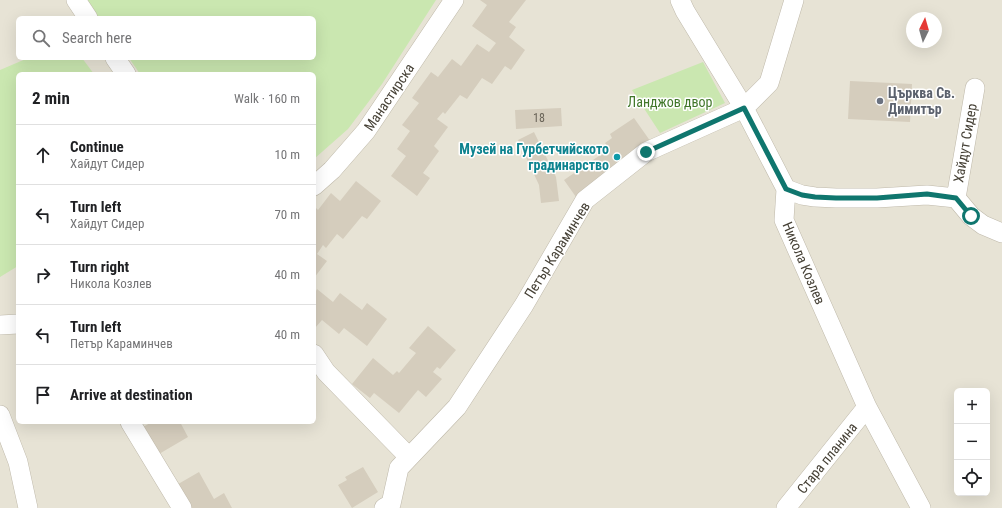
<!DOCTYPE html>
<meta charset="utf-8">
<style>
body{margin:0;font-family:"Roboto Condensed",sans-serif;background:#f2f2f2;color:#202124}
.controls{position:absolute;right:12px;bottom:12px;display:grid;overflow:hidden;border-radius:6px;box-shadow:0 4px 16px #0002}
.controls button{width:36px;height:36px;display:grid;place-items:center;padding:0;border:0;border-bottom:1px solid #e0e0e0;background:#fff;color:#202124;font:20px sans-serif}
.compass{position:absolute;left:906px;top:12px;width:36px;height:36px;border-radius:50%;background:#fff;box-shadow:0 4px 16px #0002;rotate:5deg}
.stop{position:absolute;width:12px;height:12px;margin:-9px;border:3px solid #0f766e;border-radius:50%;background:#fff}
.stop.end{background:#0f766e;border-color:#fff;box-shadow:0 1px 4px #0008}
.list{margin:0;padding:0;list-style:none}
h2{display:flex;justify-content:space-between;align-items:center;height:52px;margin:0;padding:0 16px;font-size:17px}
h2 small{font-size:13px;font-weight:400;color:#757577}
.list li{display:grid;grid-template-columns:26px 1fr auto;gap:12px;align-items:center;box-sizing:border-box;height:60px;padding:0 16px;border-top:1px solid #e0e0e0}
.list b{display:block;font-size:15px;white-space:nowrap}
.list p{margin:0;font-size:13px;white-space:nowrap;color:#757577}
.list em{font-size:13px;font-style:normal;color:#757577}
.icon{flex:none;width:22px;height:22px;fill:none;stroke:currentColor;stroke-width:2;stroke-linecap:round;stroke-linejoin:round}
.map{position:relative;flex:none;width:1002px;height:508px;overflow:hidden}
.search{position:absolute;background:#fff;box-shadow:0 4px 16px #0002;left:16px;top:16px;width:300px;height:44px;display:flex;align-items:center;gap:10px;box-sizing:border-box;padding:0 14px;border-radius:6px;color:#757577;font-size:15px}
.panel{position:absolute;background:#fff;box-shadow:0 4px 16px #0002;left:16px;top:72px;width:300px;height:352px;border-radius:6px}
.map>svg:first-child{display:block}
.residential{fill:#e7e3d5;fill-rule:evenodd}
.green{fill:#cae7b0}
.building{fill:#d5cdbd}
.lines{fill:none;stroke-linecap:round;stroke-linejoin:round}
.minor-casing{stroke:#bfb9aa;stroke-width:20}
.minor{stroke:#fff;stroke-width:19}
.route{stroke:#0f766e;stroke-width:5}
.worship-dot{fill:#6b7280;stroke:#fff;stroke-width:1.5}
.culture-dot{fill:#0f9aa8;stroke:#fff;stroke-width:1.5}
.labels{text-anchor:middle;stroke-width:3;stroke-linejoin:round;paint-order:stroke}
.number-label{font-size:12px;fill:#6a6458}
.worship-label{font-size:14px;font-weight:bold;fill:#5b616d;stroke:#fff;text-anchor:start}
.street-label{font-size:14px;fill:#464136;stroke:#fff}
.park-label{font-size:14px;fill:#41772a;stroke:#fff}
.culture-label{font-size:14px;font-weight:bold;fill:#0d838f;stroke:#fff;text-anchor:end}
</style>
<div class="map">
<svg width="1002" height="508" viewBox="0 0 1002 508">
<rect width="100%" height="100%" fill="#f3f0e7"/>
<!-- residential -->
<path class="residential" d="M0,0h1002v508h-1002zM18,18h296v40h-296zM912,18h24v24h-24zM18,74h296v348h-296zM957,391h30v102h-30z"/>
<!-- green -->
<path class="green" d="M87,0h349l-54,84 -34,45 -34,30v-85h-174l-11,-16h185v-40h-215z
M28,58h54l12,16h-76v192l-18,11v-207z
M703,62l22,41 -65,30 -28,-43z"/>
<!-- building -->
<path class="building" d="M480,0h46l-17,22 7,5 -7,10 16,13 -14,20 -6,-4 -13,18 -10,-6 -15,21 -7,-4 -15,19 -2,-2 -6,7 11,8 -14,19 5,5 -16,22 7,5 -13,18 -26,-20 15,-20 -9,-7 13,-18 -8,-6 17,-22 -7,-5 19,-26 7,5 14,-18 9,7 16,-22 12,8 7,-9 -24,-17 15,-21z
M850,81l62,3 -2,38 -62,-3z
M561,108l1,18 -46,3 -1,-19z
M634,118l19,27 -32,20 -45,32 -12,-17 45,-31 -4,-6 7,-5 -2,-4z
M534,132l22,45 3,24 -18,2 -2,-18 -21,-45z
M356,181l25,20 -14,18 -5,-3 -19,23 -6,-5 -11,14 -3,-3 -6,9 10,7 -13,17v-72l4,4 13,-17 9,8z
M314,289l2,2 1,-2 16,13 7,-9 22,17 5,-7 20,16 -20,27 -23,-18 -5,6 -17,-14 -7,8 -1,-1z
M428,326l28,24 -16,19 -3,-2 -4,5 9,7 -16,18 -8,-7 -19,23 -25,-20 -4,5 -18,-14 21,-26 20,17 4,-4 2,2 17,-20 -7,-5z
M152,422h28l8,15 -29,17 -16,-27z
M363,467l15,25 -26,16 -14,-23 9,-5 -2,-3z
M199,472l15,27 10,-6 8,15h-47l-12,-21z"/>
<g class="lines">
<!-- minor casing -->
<g class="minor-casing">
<path id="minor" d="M76,0l12,18
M680,0l5,11 59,97 42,81 -2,31 83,187 54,101
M115,58l11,16
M314,186l18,-16 34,-39 88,-131
M786,189l16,6 13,2 21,1h41l50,-3 29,3 15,18 12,9 19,8
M956,198l19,-110
M0,325l18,-1
M314,354l12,18 83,85
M0,415l18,47 10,46
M130,422l52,86
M384,508l7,-4 8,-36 58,-61 67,-102 61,-105 61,-48 98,-44 25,-25 25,-83
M786,508l81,-101"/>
</g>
<!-- minor -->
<use href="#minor" class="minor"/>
</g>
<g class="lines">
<!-- route -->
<path class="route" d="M646,152l98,-44 42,81 16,6 13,2 21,1h41l50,-4 29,4 15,18"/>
</g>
<!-- markers -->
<circle class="worship-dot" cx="880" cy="101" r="4"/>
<circle class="culture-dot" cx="617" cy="157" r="4"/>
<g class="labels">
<!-- number labels -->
<g class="number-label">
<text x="539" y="122">18</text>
</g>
<!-- worship labels -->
<g class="worship-label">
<text x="888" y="98">Църква Св.<tspan x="888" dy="16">Димитър</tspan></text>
</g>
<!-- street labels -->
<g class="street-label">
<text transform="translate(389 97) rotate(-56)" y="5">Манастирска</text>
<text transform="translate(965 143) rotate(-80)" y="5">Хайдут Сидер</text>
<text transform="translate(557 250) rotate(-58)" y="5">Петър Караминчев</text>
<text transform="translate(804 263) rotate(67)" y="5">Никола Козлев</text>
<text transform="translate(827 458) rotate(-51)" y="5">Стара планина</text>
</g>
<!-- park labels -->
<g class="park-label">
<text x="670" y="107">Ланджов двор</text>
</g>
<!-- culture labels -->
<g class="culture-label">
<text x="609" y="154">Музей на Гурбетчийското<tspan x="609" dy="16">градинарство</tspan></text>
</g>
</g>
</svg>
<div class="controls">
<button>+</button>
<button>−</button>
<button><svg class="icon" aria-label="locate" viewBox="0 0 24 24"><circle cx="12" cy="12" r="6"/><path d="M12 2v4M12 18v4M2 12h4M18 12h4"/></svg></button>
</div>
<svg class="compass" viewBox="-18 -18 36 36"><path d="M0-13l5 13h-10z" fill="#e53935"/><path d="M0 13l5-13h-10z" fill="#757577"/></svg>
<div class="stop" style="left:971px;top:216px"></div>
<div class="stop end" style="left:646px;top:152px"></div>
<div class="search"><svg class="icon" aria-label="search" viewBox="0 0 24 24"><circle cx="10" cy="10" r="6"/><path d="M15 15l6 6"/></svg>Search here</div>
<section class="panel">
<h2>2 min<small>Walk · 160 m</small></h2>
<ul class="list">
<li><svg class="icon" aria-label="ahead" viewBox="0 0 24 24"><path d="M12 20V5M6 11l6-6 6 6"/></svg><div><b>Continue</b><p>Хайдут Сидер</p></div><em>10 m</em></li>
<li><svg class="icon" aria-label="left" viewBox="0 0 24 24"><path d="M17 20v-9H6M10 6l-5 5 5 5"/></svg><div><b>Turn left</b><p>Хайдут Сидер</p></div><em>70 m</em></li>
<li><svg class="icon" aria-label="right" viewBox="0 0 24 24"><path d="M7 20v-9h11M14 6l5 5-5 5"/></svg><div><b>Turn right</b><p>Никола Козлев</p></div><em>40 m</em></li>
<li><svg class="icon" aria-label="left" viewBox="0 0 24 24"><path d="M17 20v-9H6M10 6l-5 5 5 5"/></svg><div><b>Turn left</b><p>Петър Караминчев</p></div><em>40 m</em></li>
<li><svg class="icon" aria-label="arrive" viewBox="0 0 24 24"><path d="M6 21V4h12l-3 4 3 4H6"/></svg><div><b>Arrive at destination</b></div></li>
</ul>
</section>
</div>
